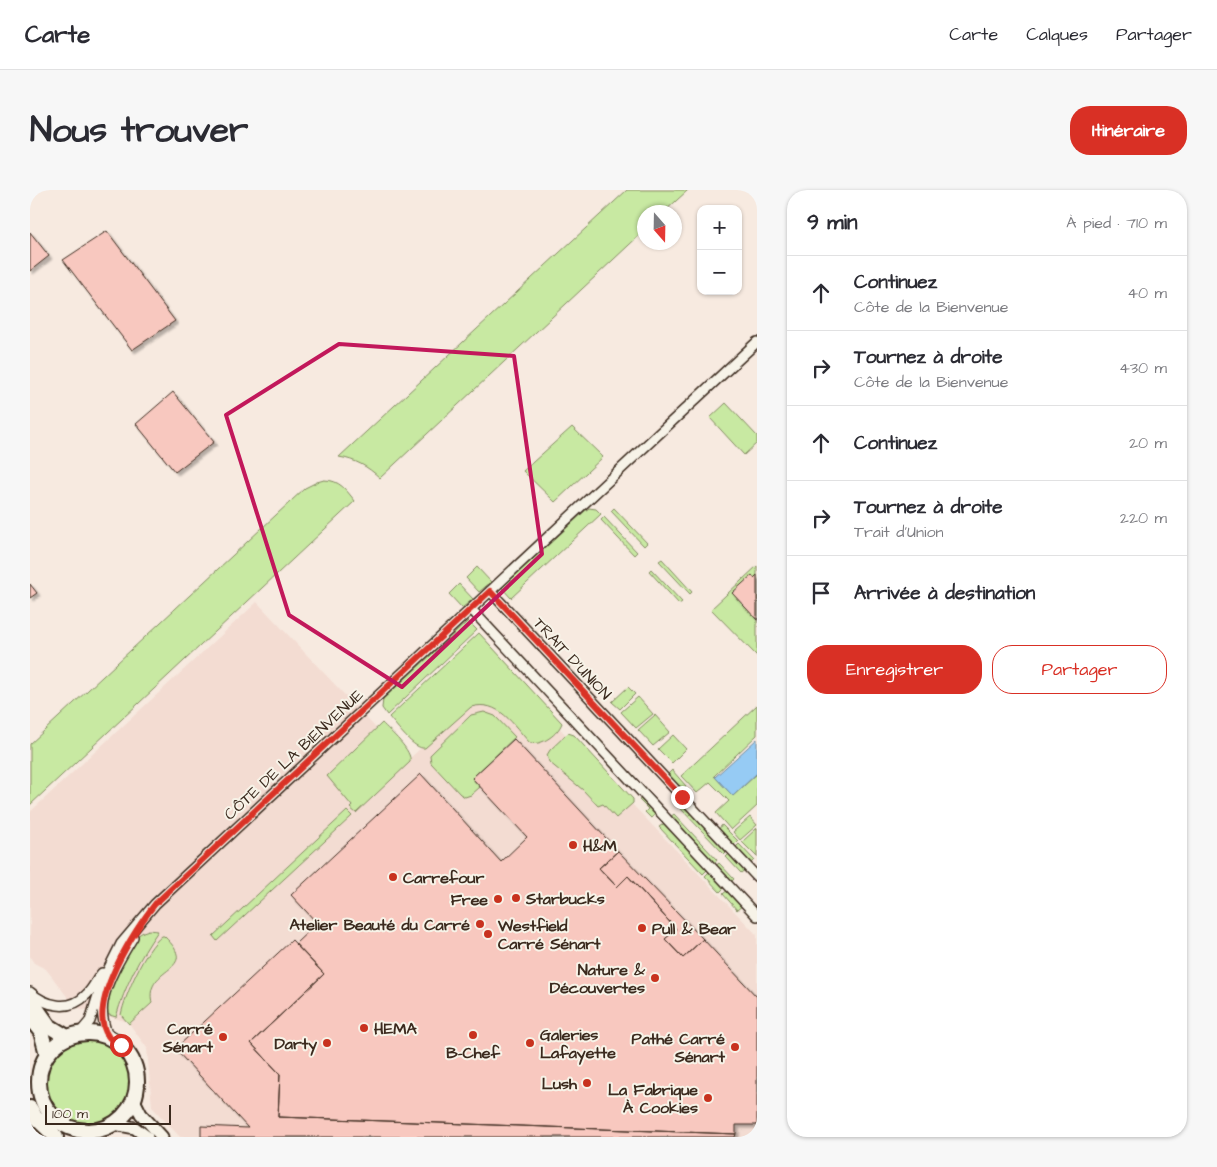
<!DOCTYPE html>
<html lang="fr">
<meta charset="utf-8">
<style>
body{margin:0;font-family:"Architects Daughter",sans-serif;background:#f7f7f7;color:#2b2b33}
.controls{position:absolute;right:15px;top:15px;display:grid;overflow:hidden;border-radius:10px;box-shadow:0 1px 4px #0004}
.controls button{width:45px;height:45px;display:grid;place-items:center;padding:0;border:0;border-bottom:1px solid #e1e1e2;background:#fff;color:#2b2b33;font:25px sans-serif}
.compass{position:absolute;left:607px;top:15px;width:45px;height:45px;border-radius:50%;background:#fff;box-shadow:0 1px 4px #0004;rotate:160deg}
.scale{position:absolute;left:15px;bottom:12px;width:126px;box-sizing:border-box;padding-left:5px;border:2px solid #3b2a1e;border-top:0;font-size:14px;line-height:18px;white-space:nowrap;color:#3b2a1e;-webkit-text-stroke:4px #f7f3e8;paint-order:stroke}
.stop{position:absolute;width:15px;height:15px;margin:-11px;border:4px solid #d93025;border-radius:50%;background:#fff}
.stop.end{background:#d93025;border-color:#fff;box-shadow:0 1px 5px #0008}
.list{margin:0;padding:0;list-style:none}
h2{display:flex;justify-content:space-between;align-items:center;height:65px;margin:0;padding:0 20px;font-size:21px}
h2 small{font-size:16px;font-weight:400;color:#7c7c81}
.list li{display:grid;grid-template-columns:32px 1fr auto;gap:15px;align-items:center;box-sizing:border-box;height:75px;padding:0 20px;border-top:1px solid #e1e1e2}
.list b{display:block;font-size:19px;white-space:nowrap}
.list p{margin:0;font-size:16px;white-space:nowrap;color:#7c7c81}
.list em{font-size:16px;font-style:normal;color:#7c7c81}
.actions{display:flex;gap:10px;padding:15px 20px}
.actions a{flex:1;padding:11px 0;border:1px solid #d93025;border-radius:20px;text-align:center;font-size:18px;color:#d93025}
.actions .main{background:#d93025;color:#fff}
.icon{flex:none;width:28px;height:28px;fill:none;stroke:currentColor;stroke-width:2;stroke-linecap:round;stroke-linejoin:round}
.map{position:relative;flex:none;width:727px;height:947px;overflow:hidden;border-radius:20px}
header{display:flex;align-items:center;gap:30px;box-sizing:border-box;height:70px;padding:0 25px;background:#fff;border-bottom:1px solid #e1e1e2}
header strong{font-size:24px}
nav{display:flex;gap:28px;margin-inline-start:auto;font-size:18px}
.intro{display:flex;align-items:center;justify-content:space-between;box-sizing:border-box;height:120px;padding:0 30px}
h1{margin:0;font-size:35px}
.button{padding:12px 22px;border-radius:20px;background:#d93025;color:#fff;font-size:18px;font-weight:700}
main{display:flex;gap:30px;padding:0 30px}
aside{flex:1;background:#fff;border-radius:20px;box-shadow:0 1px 4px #0004}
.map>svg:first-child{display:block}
.built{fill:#f3dcd2}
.green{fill:#c8e9a2;stroke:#828a60}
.water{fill:#96cbf4;stroke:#728b9e}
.building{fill:#f8c8bf;stroke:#3b2a1e;filter:url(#shadow)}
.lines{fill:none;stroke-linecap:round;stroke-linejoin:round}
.street-casing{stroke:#3b2a1e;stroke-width:12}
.secondary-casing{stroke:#3b2a1e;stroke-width:15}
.primary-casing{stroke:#3b2a1e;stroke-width:18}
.street{stroke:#f7f3e8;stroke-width:9}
.secondary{stroke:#f7f3e8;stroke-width:11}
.primary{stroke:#f7f3e8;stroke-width:14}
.route{stroke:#d93025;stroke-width:6}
.marked{fill:none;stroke:#c2185b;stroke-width:4;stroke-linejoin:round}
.poi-dot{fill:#c8321e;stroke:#f7f3e8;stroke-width:2}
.labels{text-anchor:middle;stroke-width:4;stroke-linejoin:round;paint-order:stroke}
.street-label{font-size:16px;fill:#3b2a1e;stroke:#f7f3e8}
.poi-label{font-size:16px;font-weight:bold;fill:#3b2a1e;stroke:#f7f3e8;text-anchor:end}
</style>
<header>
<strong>Carte</strong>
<nav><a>Carte</a><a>Calques</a><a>Partager</a></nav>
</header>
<div class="intro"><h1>Nous trouver</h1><a class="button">Itinéraire</a></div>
<main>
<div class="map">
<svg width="727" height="947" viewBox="0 0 727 947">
<defs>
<filter id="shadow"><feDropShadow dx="3" dy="3" stdDeviation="1" flood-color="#0004"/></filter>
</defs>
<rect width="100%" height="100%" fill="#f7eae0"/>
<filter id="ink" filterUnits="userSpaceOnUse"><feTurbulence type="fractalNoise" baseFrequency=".02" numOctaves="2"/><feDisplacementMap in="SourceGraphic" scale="10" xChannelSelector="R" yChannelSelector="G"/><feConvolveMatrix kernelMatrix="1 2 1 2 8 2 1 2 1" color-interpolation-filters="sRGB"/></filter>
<g filter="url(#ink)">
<!-- built -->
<path class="built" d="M227,412l150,159 97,-91 253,265v202h-577l-28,-30 -5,-59 -19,-26 -53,-15 -29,-38 -12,-6 -4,-6v-145z"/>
<!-- green -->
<path class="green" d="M597,0h61l-24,22h-20v19l-264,247c-13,-12 -24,-18 -41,-21z
M696,213l31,33v7l-13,12 -34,-37z
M542,237l31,30 -48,45 -32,-31z
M294,290c16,0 22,10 31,21l-325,304v-61l275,-256 12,-6z
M559,318l7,1 5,5 -90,84 -9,-10 3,-3 80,-74z
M584,318l33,35 -3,3 -33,-35z
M574,327l33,35 -3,3 -33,-35z
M632,369l30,33 -2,2 -31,-33z
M727,376v90l-46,-47z
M447,377l14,15 -12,10 -13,-14z
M621,379l31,33 -3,2 -30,-33z
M429,394l14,15 -11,9 -13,-14z
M438,431l9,9 -90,85 -5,-7 1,-9z
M449,443l83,90c-4,11 -20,23 -32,20 -17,-18 -31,-44 -59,-36l-46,41c-11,2 -28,-22 -36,-31z
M598,497l7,7 -15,15 -8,-7z
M608,507l15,17 -17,14 -15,-16z
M727,515v30l-43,41 19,20 24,-22v32l-26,24 -15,-17 13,-12 -19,-19 -13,11 -16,-17z
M454,522l11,4 20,21 -43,41 8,9 -9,8 -6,2 -5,-3 -29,-31 -1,-8 41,-40z
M625,525l15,17 -17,14 -15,-16z
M352,533c8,8 31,28 28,39l-54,51 -6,-5 2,-2 -25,-30z
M538,543l6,2 59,64v4l-17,15 -13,-14 -5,2 -15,-16 -34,-28 -2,-7 3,-5z
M643,545l13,14 -14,14 -14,-14z
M642,580l14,16 -5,5 -15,-15z
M613,607l14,16 -6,5 -6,-6 3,-3 -9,-9z
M655,613l43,47 -4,4 -44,-46z
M317,621l5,5 -135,125 -4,-5z
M644,624l43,46 -4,5 -44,-47z
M720,627l7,8 -17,15 -7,-8z
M636,632l43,46 -6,6 -44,-47z
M692,635l16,16 -6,6 -15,-16z
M727,638v29l-15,-15z
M709,654l15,16 -5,5 -15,-16z
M701,662l15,17 -5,4 -15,-16z
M689,673l15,16 -4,4 -16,-16z
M681,680l15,16 -6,6 -15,-16z
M699,699l14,16 -6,5 -14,-16z
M119,740l9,1c-19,27 -33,55 -42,86l-10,-3v-13l11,-29 20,-36 6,-4z
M132,746h2c39,37 -21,29 -12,67l-23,21 -8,-9c4,-20 24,-66 41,-79z
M16 892a42 42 0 1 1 84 0a42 42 0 1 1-84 0Z"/>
<!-- water -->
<path class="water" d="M727,549v34l-24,23 -18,-19z"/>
<!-- building -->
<path class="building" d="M77,41l68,90 -43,29 -69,-90z
M0,42l19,24 -19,15z
M143,202l41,50 -39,30 -39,-48z
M722,385l2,3 3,-3v45l-25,-27z
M0,394l7,9 -7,5z
M484,549l104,112 -19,17 18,19 11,-11 48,53 -11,10 18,19 20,-19 54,58v128h-21v9l-458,-17 2,-43 -29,-31 73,-69 -29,-30 22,-21 -26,-28 130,-121 80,88 26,-25 -55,-59z
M588,661l85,88 -20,19 -18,-19 11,-10 -48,-53 -11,11 -18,-19z
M262,750l32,34 -73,69 29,31 -2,43 458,17 -1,3h-534v-11l47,2 -73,-79z"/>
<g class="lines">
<!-- street casing -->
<g class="street-casing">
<path id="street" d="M460,401l267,286
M441,419l286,307
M0,802c15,14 40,20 56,3 7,-6 10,-15 16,-22
M50,843l10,-12 12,-39 19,-38 34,-40 602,-562
M78,847c-4,-11 -7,-24 -5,-35 3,-21 19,-47 30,-65"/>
</g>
<!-- secondary casing -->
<g class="secondary-casing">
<path id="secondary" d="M104,910l7,14 21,23
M84,934l21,4 12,9"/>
</g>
<!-- primary casing -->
<g class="primary-casing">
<path id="primary" d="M0,809l19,27 18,11
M0,828l11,14 6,22
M9 892a49 49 0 1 1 98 0a49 49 0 1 1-98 0Z
M0,918l5,9 21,20"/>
</g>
<!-- street -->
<use href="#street" class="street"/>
<!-- secondary -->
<use href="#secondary" class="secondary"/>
<!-- primary -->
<use href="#primary" class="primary"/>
</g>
</g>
<g class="lines" filter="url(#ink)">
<!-- route -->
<path class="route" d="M91,855c-4,-2 -11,-5 -13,-9 -22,-31 27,-107 47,-132l335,-313 192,206"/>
</g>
<!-- marked area -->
<path class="marked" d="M309,154l175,12 28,198 -140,133 -113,-72 -63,-200z"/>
<!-- markers -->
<g class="poi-dot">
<circle cx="543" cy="655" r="5"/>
<circle cx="363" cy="687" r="5"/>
<circle cx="486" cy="708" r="5"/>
<circle cx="468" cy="709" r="5"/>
<circle cx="450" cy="734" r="5"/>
<circle cx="612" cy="738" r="5"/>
<circle cx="458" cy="744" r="5"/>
<circle cx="625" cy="788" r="5"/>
<circle cx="334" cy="838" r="5"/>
<circle cx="443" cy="845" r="5"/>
<circle cx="193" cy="847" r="5"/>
<circle cx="297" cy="853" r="5"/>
<circle cx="500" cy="853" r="5"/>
<circle cx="705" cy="857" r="5"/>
<circle cx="557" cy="893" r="5"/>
<circle cx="678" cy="908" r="5"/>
</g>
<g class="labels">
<!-- street labels -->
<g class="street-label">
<text transform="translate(543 468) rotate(47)" y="6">TRAIT D'UNION</text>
<text transform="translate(263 564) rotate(-43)" y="6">CÔTE DE LA BIENVENUE</text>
</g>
<!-- poi labels -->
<g class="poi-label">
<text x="553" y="661" text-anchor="start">H&amp;M</text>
<text x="373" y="693" text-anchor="start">Carrefour</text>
<text x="496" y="714" text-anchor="start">Starbucks</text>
<text x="458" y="715">Free</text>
<text x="440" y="740">Atelier Beauté du Carré</text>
<text x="468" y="741" text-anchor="start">Westfield<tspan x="468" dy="18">Carré Sénart</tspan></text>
<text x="622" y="744" text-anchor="start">Pull &amp; Bear</text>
<text x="615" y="785">Nature &amp;<tspan x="615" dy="18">Découvertes</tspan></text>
<text x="183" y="844">Carré<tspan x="183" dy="18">Sénart</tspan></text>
<text x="344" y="844" text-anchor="start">HEMA</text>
<text x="510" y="850" text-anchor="start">Galeries<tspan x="510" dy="18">Lafayette</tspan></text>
<text x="695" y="854">Pathé Carré<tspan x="695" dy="18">Sénart</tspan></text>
<text x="287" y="859">Darty</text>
<text x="443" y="868" text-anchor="middle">B-Chef</text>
<text x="547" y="899">Lush</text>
<text x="668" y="905">La Fabrique<tspan x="668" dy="18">À Cookies</tspan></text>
</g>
</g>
</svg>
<div class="controls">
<button>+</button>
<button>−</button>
</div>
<svg class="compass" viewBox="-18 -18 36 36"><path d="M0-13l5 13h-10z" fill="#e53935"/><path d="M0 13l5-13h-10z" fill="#7c7c81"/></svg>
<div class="scale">100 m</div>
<div class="stop" style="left:91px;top:855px"></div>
<div class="stop end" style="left:652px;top:607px"></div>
</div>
<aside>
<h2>9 min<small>À pied · 710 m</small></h2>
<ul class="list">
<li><svg class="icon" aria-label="ahead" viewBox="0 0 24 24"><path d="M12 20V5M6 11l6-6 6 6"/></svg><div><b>Continuez</b><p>Côte de la Bienvenue</p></div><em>40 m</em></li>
<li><svg class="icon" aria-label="right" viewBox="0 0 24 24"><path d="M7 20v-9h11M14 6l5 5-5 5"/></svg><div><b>Tournez à droite</b><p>Côte de la Bienvenue</p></div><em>430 m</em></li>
<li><svg class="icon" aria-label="ahead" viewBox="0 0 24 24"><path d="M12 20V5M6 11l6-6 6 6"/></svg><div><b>Continuez</b></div><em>20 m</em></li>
<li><svg class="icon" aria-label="right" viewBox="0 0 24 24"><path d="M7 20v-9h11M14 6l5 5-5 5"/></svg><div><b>Tournez à droite</b><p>Trait d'Union</p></div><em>220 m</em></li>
<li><svg class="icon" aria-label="arrive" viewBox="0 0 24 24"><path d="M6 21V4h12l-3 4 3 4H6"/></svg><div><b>Arrivée à destination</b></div></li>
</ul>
<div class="actions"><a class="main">Enregistrer</a><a>Partager</a></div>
</aside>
</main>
